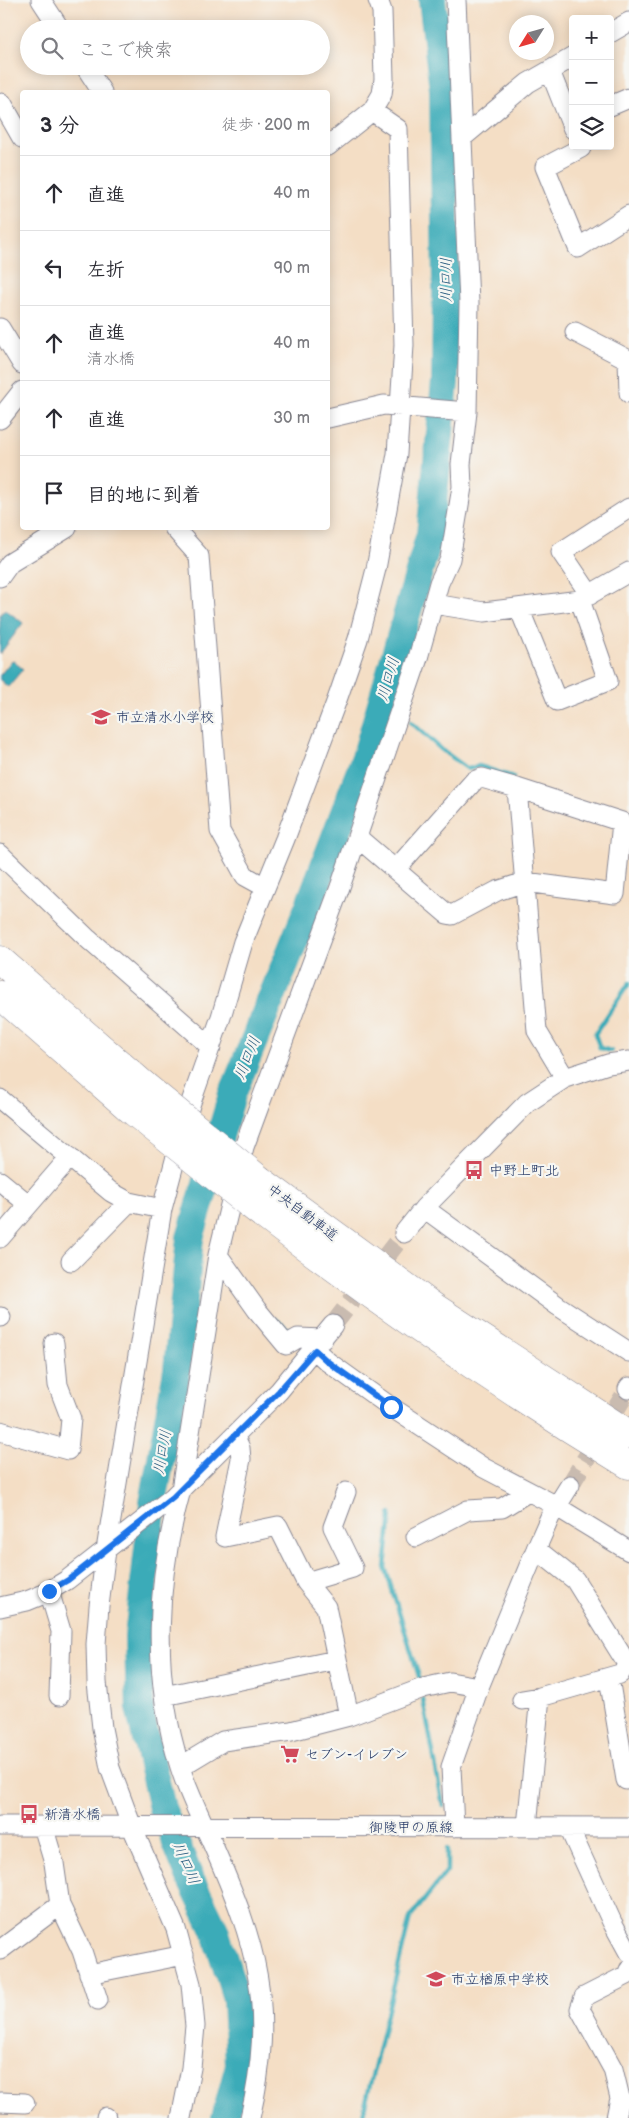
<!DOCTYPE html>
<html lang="ja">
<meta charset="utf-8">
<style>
body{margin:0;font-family:"Balsamiq Sans","Klee One",sans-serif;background:#f7f7f7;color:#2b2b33}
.controls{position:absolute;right:15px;top:15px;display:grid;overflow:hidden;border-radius:5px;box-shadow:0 2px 12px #0003}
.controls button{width:45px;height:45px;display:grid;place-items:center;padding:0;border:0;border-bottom:1px solid #e1e1e2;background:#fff;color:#2b2b33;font:25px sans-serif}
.compass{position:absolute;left:509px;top:15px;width:45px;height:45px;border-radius:50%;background:#fff;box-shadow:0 2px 12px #0003;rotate:233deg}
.stop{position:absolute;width:15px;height:15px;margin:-11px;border:4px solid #1a73e8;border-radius:50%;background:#fff}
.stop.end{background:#1a73e8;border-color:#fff;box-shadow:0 1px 5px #0008}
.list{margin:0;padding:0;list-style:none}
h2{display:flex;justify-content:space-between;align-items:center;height:65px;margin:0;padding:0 20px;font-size:21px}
h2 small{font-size:16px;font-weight:400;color:#7c7c81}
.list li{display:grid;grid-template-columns:32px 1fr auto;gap:15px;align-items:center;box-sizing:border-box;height:75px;padding:0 20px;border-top:1px solid #e1e1e2}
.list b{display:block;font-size:19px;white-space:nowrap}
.list p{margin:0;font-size:16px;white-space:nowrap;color:#7c7c81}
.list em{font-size:16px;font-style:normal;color:#7c7c81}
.icon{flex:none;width:28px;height:28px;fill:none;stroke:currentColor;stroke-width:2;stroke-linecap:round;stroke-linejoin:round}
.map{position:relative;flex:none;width:629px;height:2118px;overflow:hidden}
.search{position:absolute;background:#fff;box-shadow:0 2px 12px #0003;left:20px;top:20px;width:310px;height:55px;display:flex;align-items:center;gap:12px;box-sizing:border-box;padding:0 18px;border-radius:28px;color:#7c7c81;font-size:19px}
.panel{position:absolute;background:#fff;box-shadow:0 2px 12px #0003;left:20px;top:90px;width:310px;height:440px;border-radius:5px}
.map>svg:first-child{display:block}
.water{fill:#3babb8;stroke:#2b6d8b}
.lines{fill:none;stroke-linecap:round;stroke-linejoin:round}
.stream{stroke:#3babb8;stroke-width:4.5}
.river{stroke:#3babb8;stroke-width:28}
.minor-tunnel{stroke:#c9bbb0;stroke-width:19;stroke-dasharray:19 9;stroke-linecap:butt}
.minor-casing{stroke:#888692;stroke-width:21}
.highway-casing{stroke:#888692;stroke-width:29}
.minor{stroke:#fff;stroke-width:19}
.highway{stroke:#fff;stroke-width:28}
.highway-bridge-casing{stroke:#888692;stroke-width:29;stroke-linecap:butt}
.highway-bridge{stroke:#fff;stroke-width:28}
.route{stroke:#1a73e8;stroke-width:6}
.labels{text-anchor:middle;stroke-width:4.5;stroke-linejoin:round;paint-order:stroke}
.poi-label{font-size:14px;fill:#1b2f5e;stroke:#f6f6f2;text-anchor:start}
.street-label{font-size:14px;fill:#1b2f5e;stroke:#f6f6f2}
.water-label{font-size:15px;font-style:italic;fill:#265a7e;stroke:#f6f6f2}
</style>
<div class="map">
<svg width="629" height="2118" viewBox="0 0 629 2118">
<rect width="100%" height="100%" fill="#f6f6f2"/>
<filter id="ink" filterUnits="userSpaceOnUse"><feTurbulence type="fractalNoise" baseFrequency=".02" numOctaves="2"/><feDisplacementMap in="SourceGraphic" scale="10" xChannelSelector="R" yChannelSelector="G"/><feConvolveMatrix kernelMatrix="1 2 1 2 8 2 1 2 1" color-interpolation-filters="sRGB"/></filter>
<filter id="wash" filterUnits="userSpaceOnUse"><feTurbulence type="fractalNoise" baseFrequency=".0096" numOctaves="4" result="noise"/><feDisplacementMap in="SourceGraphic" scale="20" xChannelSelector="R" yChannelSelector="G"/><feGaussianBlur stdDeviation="1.12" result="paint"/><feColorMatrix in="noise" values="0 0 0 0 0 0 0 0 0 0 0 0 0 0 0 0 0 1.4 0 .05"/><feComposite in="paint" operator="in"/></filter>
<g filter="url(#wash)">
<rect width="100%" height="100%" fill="#f4dec5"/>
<!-- water -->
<path class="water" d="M5,609l18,14 -23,31v-39z
M12,660l11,9 -15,18 -8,-7v-5z"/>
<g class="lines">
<!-- stream -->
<path class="stream" d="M411,722l31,28 26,19 11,-3 34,11
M611,1051l-11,-3 -5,-14 34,-51
M276,1320l20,15
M391,1514l-6,53 35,113
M423,1699l20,107
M362,2118l48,-200 37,-47v-22"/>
<!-- river -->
<path class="river" d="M225,2118l14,-53 -3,-67 -21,-68 -25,-52 -28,-70 -22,-96 -2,-75 15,-134 24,-133 13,-132 42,-143 77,-190 58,-153 63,-218 15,-152 1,-94 -3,-199 -11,-89"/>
</g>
</g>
<g filter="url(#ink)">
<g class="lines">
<!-- minor-tunnel -->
<path class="minor-tunnel" d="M333,1325l71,-92
M570,1485l58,-96"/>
<!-- minor casing -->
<g class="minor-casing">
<path id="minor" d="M41,0l19,29
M610,33l19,-11
M85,66l17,26
M550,71l23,58
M0,105l2,-2 20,35
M610,106l19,-8
M462,138l66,-55 45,-26
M328,146l44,-35 10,-17 2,-15 -2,-68 -4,-11
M580,146l1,2 -36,19 33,81 51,-33
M0,328l22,36
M575,332l54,28
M628,359l1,34
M328,418l56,-13 83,7
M0,419l22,-28
M174,528l25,28 21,275 25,45 20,11
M0,577l10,-14 57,-35
M590,595l-29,-43 68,-44
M433,604l51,8 96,-12 49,-28
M519,608l38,93 51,-20 -28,-81
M357,837l90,77 5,1 45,-24 28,-9 90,12 7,-72 -105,-34
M0,854l88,85 123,108
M396,869l78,-88 8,-3 35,10 20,243 28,47
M0,1099l111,93 18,10 33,7
M0,1181l28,23
M424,1208l134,98 71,46
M404,1233l20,-25 103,-105 38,-25 43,-14 21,-3
M0,1238l70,-81
M218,1255l39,55 29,35 12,-7 25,1
M71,1261l58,-59
M0,1317h1
M315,1350l13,12 63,45 93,61 65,34 80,49
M628,1389l1,-2
M0,1431l68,19 3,-31 -13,-34 -4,-42
M235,1437l5,11 1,11 -16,78 53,-11 28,56 20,25 23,109
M416,1537l52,-27 34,-2 26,-16
M536,1549l39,31 54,87
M306,1582l47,-14 -20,-41 13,-35
M49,1591l12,40 -2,65
M0,1607l27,-6 17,-7 23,-14 106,-83 106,-106 54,-66
M609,1678l17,102
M164,1696l172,-36
M540,1697l80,-23
M522,1700l18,-3 -13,129
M180,1767l43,-26 68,-10 58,-15 74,-28 27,-6 29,5
M0,1826l629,1
M454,1827l-3,-60 28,-80 57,-138 14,-32 20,-32
M569,1828l43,94 17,31
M60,1905l22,46 16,49
M0,1950l60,-45 -6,-42 -11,-37
M89,1974l95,-19
M0,2102l25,1
M106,2118v-1
M181,2118l10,-50 4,-42 -4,-42 -15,-55 -44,-102 -22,-59 -8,-40 -5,-46 -1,-38 3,-38 7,-56 56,-341 12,-45 16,-59 31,-88 22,-75 42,-103 53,-142 20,-58 18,-70 21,-115 7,-109 -6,-216 -26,-18
M250,2118c26,-112 7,-173 -38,-275 -11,-25 -24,-50 -32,-76 -29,-90 -24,-187 1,-277l37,-235 26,-108 96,-260 78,-229 21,-75 11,-24 12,-72 -1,-23 6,-52 2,-109 -13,-303
M616,2118l4,-20 -7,-29 -33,-60 4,-12 43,-22 2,-5"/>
</g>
<!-- highway casing -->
<g class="highway-casing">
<path id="highway" d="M0,960l145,126
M0,995l129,113
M260,1180l174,127 195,127
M248,1203c122,94 249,182 381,262"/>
</g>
<!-- minor -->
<use href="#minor" class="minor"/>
<!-- highway -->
<use href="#highway" class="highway"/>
<!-- highway-bridge casing -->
<g class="highway-bridge-casing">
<path id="highway-bridge" d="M145,1086l115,94
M129,1108l119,95"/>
</g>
<!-- highway-bridge -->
<use href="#highway-bridge" class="highway-bridge"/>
</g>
</g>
<g class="lines" filter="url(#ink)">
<!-- route -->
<path class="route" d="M49,1591l19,-11 105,-83 106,-106 36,-41 13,12 63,45"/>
</g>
<!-- icons -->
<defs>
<g id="school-bare" transform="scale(1.5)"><path d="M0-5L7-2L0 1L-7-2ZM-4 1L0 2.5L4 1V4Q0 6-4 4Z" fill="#d1495b" stroke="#f6f6f2" stroke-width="2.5" paint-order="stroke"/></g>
<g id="bus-bare" transform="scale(1.5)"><path d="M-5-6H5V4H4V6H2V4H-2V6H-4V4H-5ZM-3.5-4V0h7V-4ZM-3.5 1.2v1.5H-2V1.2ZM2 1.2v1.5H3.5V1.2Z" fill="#d1495b" stroke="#f6f6f2" stroke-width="2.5" paint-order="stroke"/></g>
<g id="supermarket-bare" transform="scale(1.5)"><path d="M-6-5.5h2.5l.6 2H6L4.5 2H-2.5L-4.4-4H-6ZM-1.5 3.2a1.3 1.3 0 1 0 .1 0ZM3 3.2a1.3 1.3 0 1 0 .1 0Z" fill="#d1495b" stroke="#f6f6f2" stroke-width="2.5" paint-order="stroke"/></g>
</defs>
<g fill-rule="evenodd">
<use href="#school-bare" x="101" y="717"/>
<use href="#bus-bare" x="474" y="1170"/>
<use href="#supermarket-bare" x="290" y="1754"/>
<use href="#bus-bare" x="29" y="1814"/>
<use href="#school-bare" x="436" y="1979"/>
</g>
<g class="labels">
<!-- poi labels -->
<g class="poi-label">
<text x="116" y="722">市立清水小学校</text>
<text x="489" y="1175">中野上町北</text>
<text x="305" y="1759">セブン-イレブン</text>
<text x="44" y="1819">新清水橋</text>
<text x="451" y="1984">市立楢原中学校</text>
</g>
<!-- street labels -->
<g class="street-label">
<text transform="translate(303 1212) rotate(37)" y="5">中央自動車道</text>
<text x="411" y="1832">御陵甲の原線</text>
</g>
<!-- water labels -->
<g class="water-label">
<text transform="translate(446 280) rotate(-90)" y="5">川口川</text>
<text transform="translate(388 679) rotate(-74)" y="5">川口川</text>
<text transform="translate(247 1058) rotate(-68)" y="5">川口川</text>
<text transform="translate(162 1452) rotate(-80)" y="5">川口川</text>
<text transform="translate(186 1863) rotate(66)" y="5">川口川</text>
</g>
</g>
</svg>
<div class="controls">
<button>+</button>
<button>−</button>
<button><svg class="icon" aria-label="layers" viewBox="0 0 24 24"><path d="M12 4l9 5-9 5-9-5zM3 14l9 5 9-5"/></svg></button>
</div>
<svg class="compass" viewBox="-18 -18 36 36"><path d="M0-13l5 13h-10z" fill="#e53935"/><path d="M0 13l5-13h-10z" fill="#7c7c81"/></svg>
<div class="stop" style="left:391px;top:1407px"></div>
<div class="stop end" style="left:49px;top:1591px"></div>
<div class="search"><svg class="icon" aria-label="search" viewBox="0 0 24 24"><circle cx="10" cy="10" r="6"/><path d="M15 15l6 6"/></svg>ここで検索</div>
<section class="panel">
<h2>3 分<small>徒歩 · 200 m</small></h2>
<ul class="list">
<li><svg class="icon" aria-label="ahead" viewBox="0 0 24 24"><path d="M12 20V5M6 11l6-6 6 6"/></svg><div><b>直進</b></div><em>40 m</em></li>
<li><svg class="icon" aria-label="left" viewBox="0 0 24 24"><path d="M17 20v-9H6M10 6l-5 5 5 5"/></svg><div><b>左折</b></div><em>90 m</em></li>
<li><svg class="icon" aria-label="ahead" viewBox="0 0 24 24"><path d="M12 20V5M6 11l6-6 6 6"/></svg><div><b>直進</b><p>清水橋</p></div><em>40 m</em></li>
<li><svg class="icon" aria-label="ahead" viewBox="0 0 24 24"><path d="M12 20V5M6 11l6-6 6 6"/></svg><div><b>直進</b></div><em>30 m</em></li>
<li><svg class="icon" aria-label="arrive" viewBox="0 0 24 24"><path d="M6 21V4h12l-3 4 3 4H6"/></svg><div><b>目的地に到着</b></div></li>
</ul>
</section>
</div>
